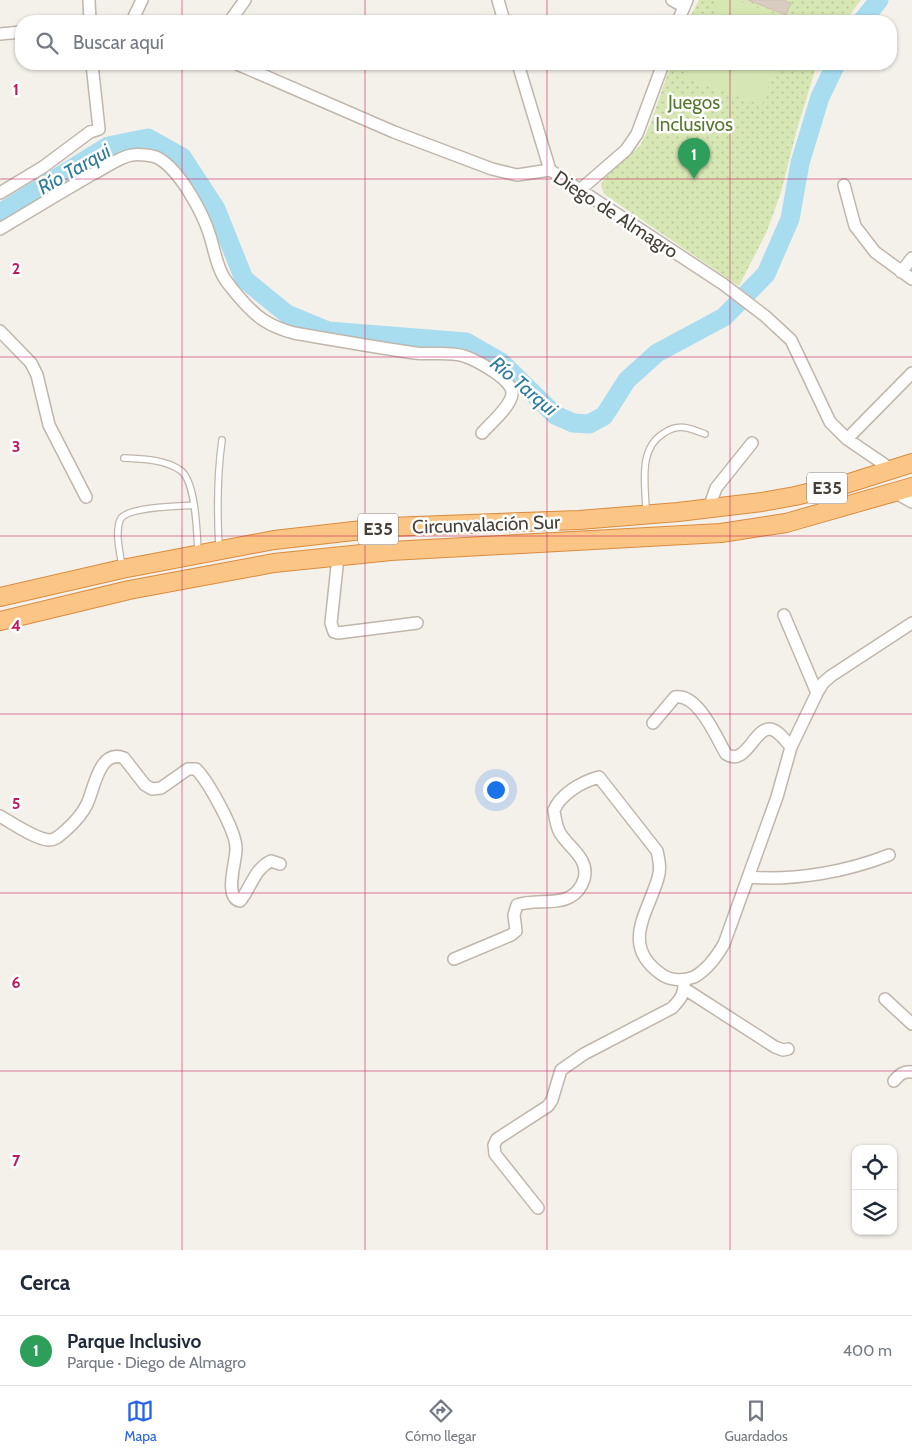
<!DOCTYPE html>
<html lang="es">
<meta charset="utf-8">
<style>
body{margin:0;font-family:Cabin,sans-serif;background:#f2f2f3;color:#1f2937}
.controls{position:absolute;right:15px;bottom:15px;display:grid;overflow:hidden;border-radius:10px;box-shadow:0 1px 4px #0004}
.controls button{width:45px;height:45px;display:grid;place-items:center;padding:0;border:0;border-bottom:1px solid #e0e1e3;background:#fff;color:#1f2937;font:25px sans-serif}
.you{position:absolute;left:495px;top:789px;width:18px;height:18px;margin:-12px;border:4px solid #fff;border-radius:50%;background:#1a73e8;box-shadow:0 0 0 8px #1a73e833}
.badge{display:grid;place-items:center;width:32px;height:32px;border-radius:50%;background:#2563eb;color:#fff;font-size:16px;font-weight:700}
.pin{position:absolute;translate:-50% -41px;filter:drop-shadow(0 1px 2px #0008)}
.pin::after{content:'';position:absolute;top:26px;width:18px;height:15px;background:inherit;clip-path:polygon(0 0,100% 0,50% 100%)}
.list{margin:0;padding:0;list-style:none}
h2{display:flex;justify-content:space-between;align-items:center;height:65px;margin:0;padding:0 20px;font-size:21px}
h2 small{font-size:16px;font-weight:400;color:#747a83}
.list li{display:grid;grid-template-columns:32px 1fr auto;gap:15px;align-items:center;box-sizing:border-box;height:70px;padding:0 20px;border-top:1px solid #e0e1e3}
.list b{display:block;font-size:19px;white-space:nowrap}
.list p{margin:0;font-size:16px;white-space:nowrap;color:#747a83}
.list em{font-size:16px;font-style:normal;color:#747a83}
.icon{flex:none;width:28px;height:28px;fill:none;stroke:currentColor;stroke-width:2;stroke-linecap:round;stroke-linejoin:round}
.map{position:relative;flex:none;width:912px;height:1250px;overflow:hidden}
.search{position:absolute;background:#fff;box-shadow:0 1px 4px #0004;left:15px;right:15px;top:15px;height:55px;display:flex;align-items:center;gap:12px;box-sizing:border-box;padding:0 18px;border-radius:20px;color:#747a83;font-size:19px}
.sheet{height:135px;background:#fff}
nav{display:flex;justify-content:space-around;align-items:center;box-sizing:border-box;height:70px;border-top:1px solid #e0e1e3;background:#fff;font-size:14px;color:#747a83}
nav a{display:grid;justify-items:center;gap:2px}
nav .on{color:#2563eb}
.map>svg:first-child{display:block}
.park{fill:url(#park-dots)}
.pitch{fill:#d7e7b4}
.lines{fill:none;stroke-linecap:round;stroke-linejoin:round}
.river{stroke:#a8dcef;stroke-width:19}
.building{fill:#d9cdc2;stroke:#d1c1b3}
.service-casing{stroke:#c0b6ac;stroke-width:8}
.minor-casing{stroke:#c0b6ac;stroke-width:14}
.trunk-casing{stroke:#da8b3e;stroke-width:20}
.service{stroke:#fff;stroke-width:5.5}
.minor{stroke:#fff;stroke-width:11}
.trunk{stroke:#fbc685;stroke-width:18}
.grid{fill:none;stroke:#c2185b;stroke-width:1;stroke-opacity:0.55}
.labels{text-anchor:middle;stroke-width:5;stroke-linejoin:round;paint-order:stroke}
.shield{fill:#fff;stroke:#7f7974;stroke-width:1}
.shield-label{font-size:18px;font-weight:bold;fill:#484038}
.park-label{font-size:19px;fill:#54792c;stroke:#fff}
.street-label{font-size:19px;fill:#484038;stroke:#fff}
.water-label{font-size:20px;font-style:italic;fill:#2e7c9b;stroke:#fff}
.grid-label{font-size:16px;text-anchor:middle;font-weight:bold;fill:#c2185b;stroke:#fff;stroke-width:5;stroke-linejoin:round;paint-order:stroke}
</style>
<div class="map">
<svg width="912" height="1250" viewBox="0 0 912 1250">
<defs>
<pattern id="park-dots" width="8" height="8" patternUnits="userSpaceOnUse" patternTransform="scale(1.25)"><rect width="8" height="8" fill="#d7e7b4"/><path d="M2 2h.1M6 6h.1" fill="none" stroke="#bac79c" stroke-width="1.8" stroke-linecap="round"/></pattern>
</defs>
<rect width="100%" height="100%" fill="#f4f0ea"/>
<!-- park -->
<path class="park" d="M699,0h162l-16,21h-157z
M671,64h146l-20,65 -16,63 -14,39 -28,55 -135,-92 -3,-9 7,-12 32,-27 10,-21z"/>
<!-- pitch -->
<path class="pitch" d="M719,0h17l37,13 -2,8h-59z
M687,64h84l5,2 -14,39 -79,-28z"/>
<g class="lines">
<!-- river -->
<path class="river" d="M862,21l17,-21
M0,213l108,-67 40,-8 34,19 34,52 28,70 43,35 41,17 138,11 35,20 54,53 18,8 16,1 15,-8 23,-36 30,-27 67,-36 42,-43 24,-55 10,-56 20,-66 16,-33"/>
</g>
<!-- building -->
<path class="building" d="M748,0h35l8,3 -5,12z"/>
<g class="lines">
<!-- service casing -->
<g class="service-casing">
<path id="service" d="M124,458c18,1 40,1 56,12 16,10 17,64 18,82
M646,513c0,-27 -9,-64 18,-80 15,-10 26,-5 41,1
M219,548c-2,-36 -2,-72 3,-108
M122,566c-2,-13 -7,-33 -2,-46 6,-14 59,-13 74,-15"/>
</g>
<!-- minor casing -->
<g class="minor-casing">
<path id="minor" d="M89,0l1,21
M498,0l6,21
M672,0l11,6
M132,21l10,-21
M230,21l15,-21
M678,21l9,-21
M0,34l21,-2
M237,64l157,68 98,37 25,6 33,-5 173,114 42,32 26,24 39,82 17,17 44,30
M518,64l32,106
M844,185l11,41 20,26 37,27
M581,189l45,-39 11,-16 26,-70
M0,193l43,-26 47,-35 9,-3 -7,-65
M0,229c30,-18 60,-36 91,-54 13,-6 27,-18 41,-20 6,-1 21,0 26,3 22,12 45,55 52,78 4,13 6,27 13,40 4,7 10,14 16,21 17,20 29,29 55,36 40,7 80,14 121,20 16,2 33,-2 49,3 12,4 50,24 48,38 -1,12 -22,30 -30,39
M901,272l11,-14
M0,331l31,32 6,12 12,50 37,72
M847,439l65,-66
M894,492l18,10
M709,508l7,-20 36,-45
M338,557l-7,66 3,9 4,1 79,-10
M784,615l33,78
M653,723l22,-26c23,-4 41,40 51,57 20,13 28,-26 44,-25 8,1 16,12 21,18
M0,816c12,7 35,23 49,24 7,0 11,-5 16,-9 9,-8 17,-16 22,-27 7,-14 12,-56 37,-46l21,27 7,4 9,-1 27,-19h8c12,12 40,62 40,79 1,11 -13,49 4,53 11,-13 14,-32 31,-40l9,3
M748,877c46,4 98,-5 141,-22
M454,959l57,-24 5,-4 -2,-16 3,-10c16,-6 38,0 53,-8 7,-4 12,-11 14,-18 6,-20 -15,-31 -24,-46 -4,-7 -5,-15 -6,-23 7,-16 27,-28 45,-33l58,74c2,9 4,18 1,27 -10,35 -38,67 3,96 9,7 23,7 33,3 13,-7 23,-21 30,-33l53,-147 14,-50 26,-54 6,-10 8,-7 81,-53
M685,989l90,58 8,3 5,-1
M885,999l27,25
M894,1081c5,-6 9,-10 18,-9
M538,1208l-43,-54 -1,-9 3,-6 51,-33 4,-6 9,-30 23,-16 88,-46c9,-9 13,-15 12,-28"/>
</g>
<!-- trunk casing -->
<g class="trunk-casing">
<path id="trunk" d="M0,597l122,-28 152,-29 115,-13 190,-7 99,-8 84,-10 33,-6 51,-12 66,-21
M0,621l129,-31 145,-27 117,-12 330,-18 65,-10 126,-36"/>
</g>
<!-- service -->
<use href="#service" class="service"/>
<!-- minor -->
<use href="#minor" class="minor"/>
<!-- trunk -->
<use href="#trunk" class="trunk"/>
</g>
<!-- grid -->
<path class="grid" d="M182,0v21M365,0v21M547,0v21M730,0v21M182,64v1186M365,64v1186M547,64v1186M730,64v1186M0,179h912M0,357h912M0,536h912M0,714h912M0,893h912M0,1071h912"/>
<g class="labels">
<!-- shield labels -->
<g class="shield">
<rect x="807" y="472.5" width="40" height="31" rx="4"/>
<rect x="358" y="513.5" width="40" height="31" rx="4"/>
</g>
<g class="shield-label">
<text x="827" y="494">E35</text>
<text x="378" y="535">E35</text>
</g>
<!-- park labels -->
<g class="park-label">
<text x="694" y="109">Juegos<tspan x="694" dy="22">Inclusivos</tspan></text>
</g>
<!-- street labels -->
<g class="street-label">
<text transform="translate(616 214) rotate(33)" y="7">Diego de Almagro</text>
<text transform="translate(486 524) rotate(-2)" y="7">Circunvalación Sur</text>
</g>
<!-- water labels -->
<g class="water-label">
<text transform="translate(74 169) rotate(-30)" y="7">Río Tarqui</text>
<text transform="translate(524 386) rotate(40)" y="7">Río Tarqui</text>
</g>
</g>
<g class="grid-label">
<text x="16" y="95">1</text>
<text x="16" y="274">2</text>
<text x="16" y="452">3</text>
<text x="16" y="631">4</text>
<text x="16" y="809">5</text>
<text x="16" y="988">6</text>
<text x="16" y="1166">7</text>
</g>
</svg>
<div class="controls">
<button><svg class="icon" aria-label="locate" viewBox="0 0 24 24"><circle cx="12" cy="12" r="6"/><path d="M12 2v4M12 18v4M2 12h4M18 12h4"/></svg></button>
<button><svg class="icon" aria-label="layers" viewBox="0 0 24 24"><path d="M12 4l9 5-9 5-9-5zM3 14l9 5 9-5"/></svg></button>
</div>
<div class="you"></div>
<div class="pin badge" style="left:694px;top:179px;background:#2e9e5b">1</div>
<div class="search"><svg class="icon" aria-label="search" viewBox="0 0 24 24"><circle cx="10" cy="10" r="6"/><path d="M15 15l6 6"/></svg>Buscar aquí</div>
</div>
<section class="sheet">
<h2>Cerca<small></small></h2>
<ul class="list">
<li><span class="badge" style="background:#2e9e5b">1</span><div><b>Parque Inclusivo</b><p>Parque · Diego de Almagro</p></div><em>400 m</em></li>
</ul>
</section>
<nav>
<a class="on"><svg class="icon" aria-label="map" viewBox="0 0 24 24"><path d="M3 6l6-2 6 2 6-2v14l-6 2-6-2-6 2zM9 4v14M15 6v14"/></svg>Mapa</a>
<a><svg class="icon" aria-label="directions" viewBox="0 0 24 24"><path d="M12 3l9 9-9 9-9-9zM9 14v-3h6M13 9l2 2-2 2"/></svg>Cómo llegar</a>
<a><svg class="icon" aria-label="saved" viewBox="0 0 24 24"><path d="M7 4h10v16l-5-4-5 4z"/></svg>Guardados</a>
</nav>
